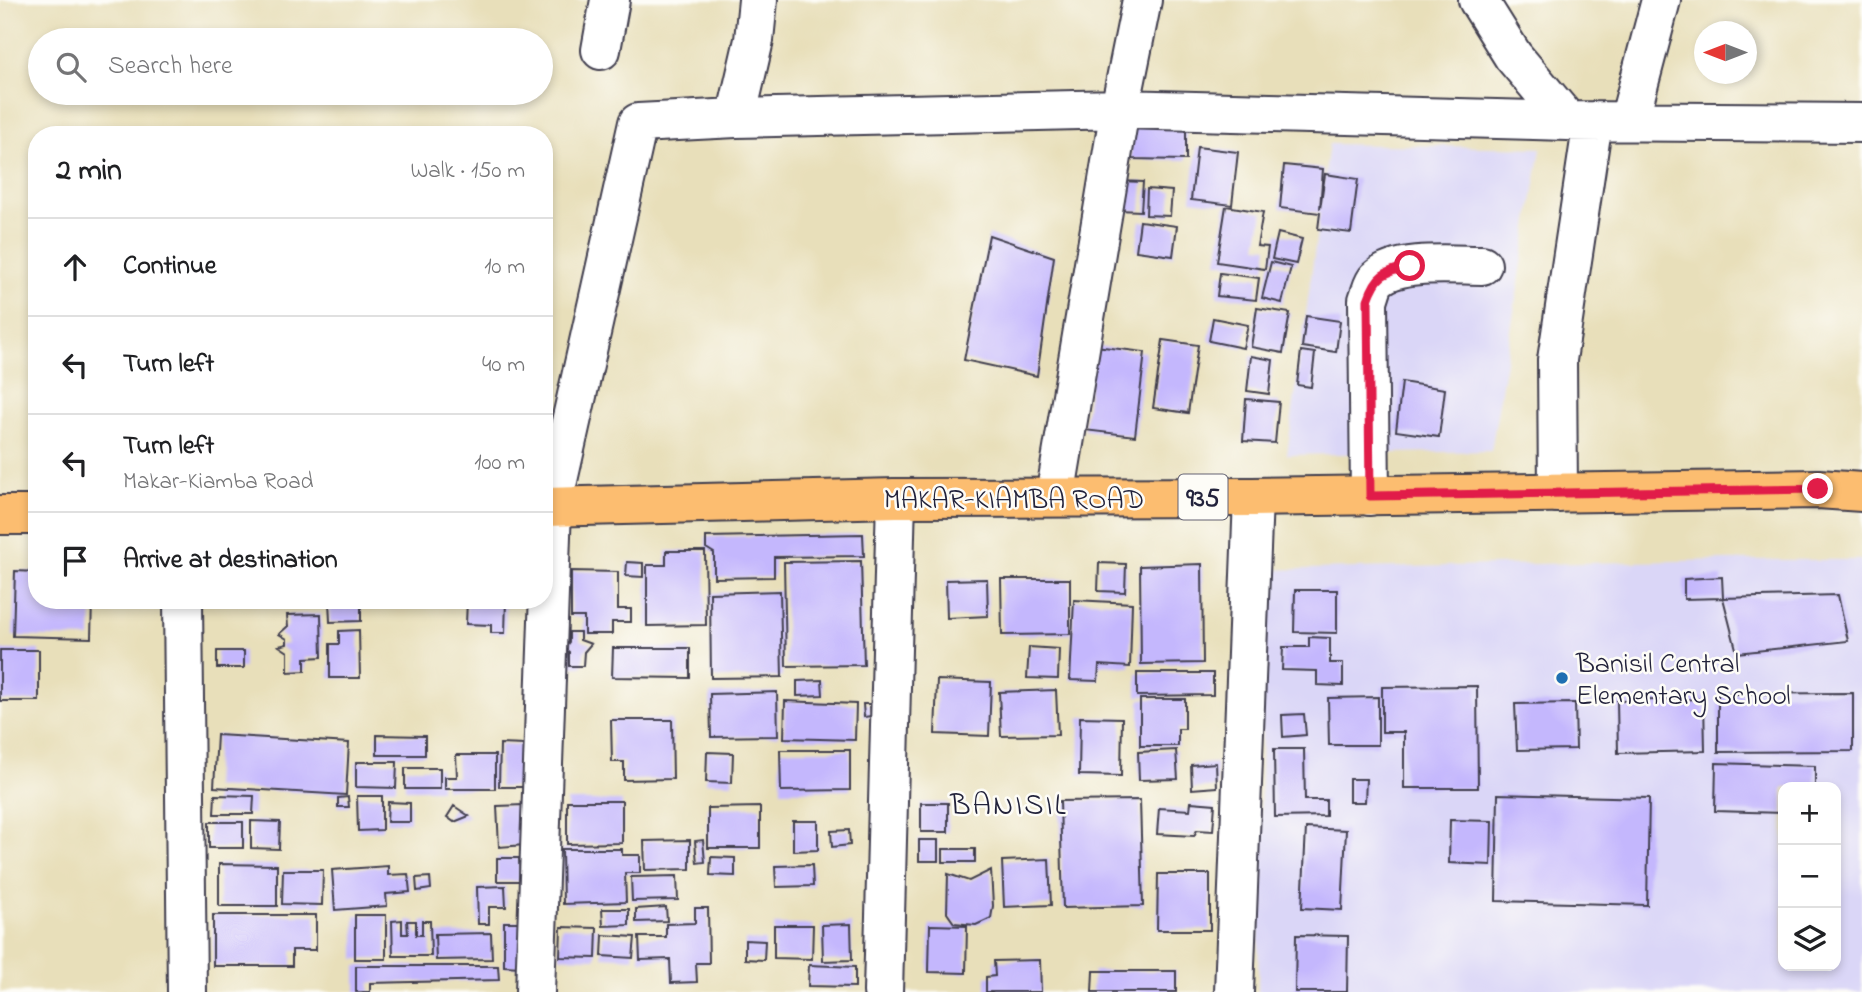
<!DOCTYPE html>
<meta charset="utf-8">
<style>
body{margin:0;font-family:"Indie Flower",sans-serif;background:#f2f2f2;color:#202124}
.controls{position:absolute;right:21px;bottom:21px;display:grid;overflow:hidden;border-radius:14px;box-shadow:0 4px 10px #0003}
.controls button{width:63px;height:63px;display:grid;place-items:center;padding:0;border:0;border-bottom:2px solid #e0e0e0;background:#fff;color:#202124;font:35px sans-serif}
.compass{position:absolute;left:1694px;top:21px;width:63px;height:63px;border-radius:50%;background:#fff;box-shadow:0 4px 10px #0003;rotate:270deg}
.stop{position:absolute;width:21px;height:21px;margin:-16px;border:5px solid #e11d48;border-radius:50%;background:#fff}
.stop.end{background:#e11d48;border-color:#fff;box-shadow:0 2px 7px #0008}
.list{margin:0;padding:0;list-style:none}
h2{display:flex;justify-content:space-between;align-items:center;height:91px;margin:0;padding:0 28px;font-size:30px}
h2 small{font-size:23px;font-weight:400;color:#757577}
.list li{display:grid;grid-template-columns:46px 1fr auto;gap:21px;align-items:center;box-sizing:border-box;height:98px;padding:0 28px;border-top:2px solid #e0e0e0}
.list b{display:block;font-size:26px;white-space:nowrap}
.list p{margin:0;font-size:23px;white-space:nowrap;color:#757577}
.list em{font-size:23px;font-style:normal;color:#757577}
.icon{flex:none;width:38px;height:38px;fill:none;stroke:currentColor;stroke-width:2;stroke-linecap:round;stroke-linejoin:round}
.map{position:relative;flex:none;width:1862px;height:992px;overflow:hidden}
.search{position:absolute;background:#fff;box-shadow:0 4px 10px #0003;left:28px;top:28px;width:525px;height:77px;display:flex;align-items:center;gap:18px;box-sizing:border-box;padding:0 24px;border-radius:38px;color:#757577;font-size:26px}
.panel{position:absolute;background:#fff;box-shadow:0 4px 10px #0003;left:28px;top:126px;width:525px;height:483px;border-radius:28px}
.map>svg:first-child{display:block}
.built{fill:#dad6f7;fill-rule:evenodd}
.building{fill:#c4b7fd}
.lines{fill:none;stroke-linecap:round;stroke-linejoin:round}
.minor-casing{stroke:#403e4e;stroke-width:42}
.major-casing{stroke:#403e4e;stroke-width:42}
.minor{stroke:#fff;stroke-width:38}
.major{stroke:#fcbd6f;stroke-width:38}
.route{stroke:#e11d48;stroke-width:9}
.poi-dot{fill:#1f6fb2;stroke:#fdfcf7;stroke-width:2.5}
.labels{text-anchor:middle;stroke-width:5;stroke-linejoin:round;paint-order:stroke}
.shield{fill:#fdfcf7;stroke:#646373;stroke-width:2}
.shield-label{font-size:26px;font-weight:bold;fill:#22223b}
.street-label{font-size:28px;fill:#22223b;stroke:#fdfcf7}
.poi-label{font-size:28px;fill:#22223b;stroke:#fdfcf7;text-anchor:start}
.neighbourhood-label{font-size:30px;letter-spacing:2px;fill:#22223b;stroke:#fdfcf7}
</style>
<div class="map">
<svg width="1862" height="992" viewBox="0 0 1862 992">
<rect width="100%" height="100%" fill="#fdfcf7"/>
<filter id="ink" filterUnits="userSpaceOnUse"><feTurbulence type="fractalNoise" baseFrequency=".0143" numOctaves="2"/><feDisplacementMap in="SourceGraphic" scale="14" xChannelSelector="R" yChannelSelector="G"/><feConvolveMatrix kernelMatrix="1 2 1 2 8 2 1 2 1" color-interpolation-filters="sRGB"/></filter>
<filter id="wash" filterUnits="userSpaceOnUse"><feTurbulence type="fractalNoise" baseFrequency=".00686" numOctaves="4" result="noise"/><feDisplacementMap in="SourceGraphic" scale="28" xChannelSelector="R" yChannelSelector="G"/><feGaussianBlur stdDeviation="1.57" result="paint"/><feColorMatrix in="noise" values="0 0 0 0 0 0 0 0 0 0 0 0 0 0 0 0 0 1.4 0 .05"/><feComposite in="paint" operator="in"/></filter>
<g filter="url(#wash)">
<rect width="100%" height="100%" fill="#e8dfba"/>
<!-- built -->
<path class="built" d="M1329,144l212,4 -50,303 -204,4z
M1726,560h136v432h-604l6,-422zM1783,787h53v179h-53z"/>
<g id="blocks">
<!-- building -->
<path class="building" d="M1131,126l55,1v33l-55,-1z
M1197,147l41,5 -6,53 -41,-5z
M1284,165l39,4 -3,40 5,-35 33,5 -7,54 -33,-4 2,-16 -40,-5z
M1119,181l24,1 -2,29 -23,-1z
M1147,189l25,2 -2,25 -24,-1z
M1226,206l37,6 -6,34 11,1 -3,22 -48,-7z
M1140,221l37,5 -4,30 -37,-5z
M1278,233l24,6 -6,25 -24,-5z
M989,235l65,22 -17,119 -73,-16z
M1271,262l20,5 -9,36 -20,-5z
M1220,273l39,5 -3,22 -39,-4z
M1257,308l33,5 -7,40 -32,-6z
M1306,316l34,5 -4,31 -34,-5z
M1213,318l35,7 -5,23 -34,-7z
M1163,340l35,5 -10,68 -35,-5z
M1095,346l50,6 -10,84 -51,-6z
M1301,351l14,2 -4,34 -14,-2z
M1251,356l22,4 -4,34 -22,-3z
M1402,382l43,7 -6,48 -43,-6z
M1246,399l33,3 -4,41 -32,-2z
M863,534l1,22 -90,1v20l-60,1v-25l-8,-5v-11z
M666,551h39l1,74 -59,1v-61h19z
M861,561l3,104 -78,1 -2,-104z
M627,562l16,1v14l-17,-1z
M1099,563l27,1 -1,28 -27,-1z
M1202,564l1,99 -62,1 -1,-98z
M15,571l22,1v28h55l-1,38 -78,-2z
M571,571l47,1v37h13v13h-19v12h-28v-17h-13z
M1722,577l1,21 -39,1v-20z
M987,579l1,37 -41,2 -1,-38z
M1001,579h69v55l-68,1z
M1295,590h42v43l-43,-1z
M780,591l2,86 -71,1 -1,-85z
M1838,595l10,46 -111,12 -14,-55z
M329,600h32v21l-31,1z
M467,600h39l-1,33h-14v-8l-25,-1z
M1074,600l58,3 -2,64 -31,-2 -1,16 -28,-1z
M321,614l1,43 -17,1v13l-17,1v-20l-9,-6 8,-2v-5l-8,-5 9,-8 -1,-11z
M359,630l1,48h-30v-34h9v-13z
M569,632h11v8l11,4 -7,8 -1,14h-14v-14l-5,-4 5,-6z
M1309,637l21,1v25h13v23l-26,-1v-14l-35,-1 1,-23h26z
M1029,647l30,2 -1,30 -31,-1z
M613,648h77v30l-78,-1z
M0,650h39v51h-39z
M217,651h27v17h-27z
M1137,673h76v22l-76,1z
M822,680l1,15 -26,1v-15z
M937,680l54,2 -2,54 -54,-2z
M1477,686l1,102h-74v-56h-22v-45z
M1056,690l2,45 -57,1 -2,-44z
M777,692l1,44 -67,1 -1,-43z
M1853,693v58l-135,1v-58z
M1378,697v48h-49l-1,-47z
M1140,699h45v30h-7v17h-38z
M1704,699l1,52 -87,2 -1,-52z
M785,701l71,3 -1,36 -71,-2z
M1575,703l1,46 -59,1 -2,-46z
M863,704h7l1,12 -7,1z
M1304,714l2,21 -23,2 -1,-22z
M1080,717l42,1 -1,58 -42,-1z
M611,720h61l1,59 -49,1v-18h-12z
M217,735l132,8 -3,52 -132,-8z
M377,735l48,1v19h-48z
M500,744l25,1 -1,42h-25z
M1274,749h30l1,51h21v16l-51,1z
M780,750h70v40l-69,1z
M1176,750l2,29 -39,1 -1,-28z
M707,752l26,1 -1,30 -26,-1z
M456,755h39v34h-50v-12h12z
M356,762h41l-1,26 -40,-1z
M1216,763l1,24 -25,2 -1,-24z
M1716,763l99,3v21h-32v26l-68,-2z
M405,768h35v21h-35z
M1349,779h17l-1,23h-16z
M1498,794l151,4 -2,107 -151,-4z
M215,795l39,1 -1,18h-39z
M357,796h25v34l-24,1z
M348,797l1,10h-11v-9z
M1140,800l3,106 -80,2 -3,-107z
M567,801h55v42l-55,1z
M388,802l22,1v19h-23z
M1191,802l24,2 -2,27 -16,-1 -3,6 -37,-2 2,-26 31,2z
M921,803h27v29h-27z
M522,805l2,40 -25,2 -2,-41z
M454,806l15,10 -15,6 -7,-5z
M760,807v41h-52v-40z
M1450,820l42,1 -1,44 -42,-2z
M251,821l29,1 -1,27 -28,-1z
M793,821h25v29l-25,1z
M209,822h34v26h-34z
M1306,828l40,2 -4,80 -40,-2z
M849,830l1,15 -18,2 -1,-16z
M690,840v29l-45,1 -1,-29z
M703,840l2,22 -8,1 -2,-22z
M919,840h19v21h-19z
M562,849h60v6h18v18h-15l1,29 -63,2z
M943,849h32v13h-32z
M711,857l24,1v18l-25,-1z
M497,858h22l1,23h-23z
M1049,859l2,46 -47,2 -2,-46z
M219,864l58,1v41h-58z
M812,865l1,21 -37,1 -1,-21z
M388,866v9l20,-1 2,18 -24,2 1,12 -52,4 -3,-40z
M283,870h40l-1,35 -40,-1z
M991,870l2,36 -2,12 -15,7 -22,-2 -7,-10 1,-39 21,7z
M1158,874h52v56h-53z
M677,876l1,24 -46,1 -1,-24z
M430,877l1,12 -14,2 -1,-13z
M505,886l1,21h-17v17h-11l-1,-37z
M666,907l1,14 -31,1v-13z
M695,908h13l1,55h-13l1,19 -26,1 -1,-24 -30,1 -1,-23h27v-13l29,-1z
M602,909h27v16l-26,1z
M213,915h103v35h-24v16h-79z
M355,915h31v44h-31z
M402,920v14h6l-1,-13h9v14h6v-14h8l1,35h-38l-1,-35z
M504,922h17v45l-17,-1z
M851,924l1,36 -29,1 -1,-36z
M774,925h39l-1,34 -38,-1z
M930,925l37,1 -1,47 -37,-1z
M561,927l36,1 -1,30 -36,-1z
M491,933l1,26 -56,1 -1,-26z
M603,935l32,2 -2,21 -31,-2z
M1296,935l52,1 -1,56h-52z
M745,940l20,1 -1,19 -19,-1z
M1040,960l1,32h-55v-15l9,-1 -1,-15z
M809,965l46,2v20l-47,-1z
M356,966h142l1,14 -129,3v9h-14z
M1093,971h83v21h-84z"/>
</g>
</g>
<g filter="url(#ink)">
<use href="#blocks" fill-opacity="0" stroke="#403e4e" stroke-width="2"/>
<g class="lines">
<!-- minor casing -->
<g class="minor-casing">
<path id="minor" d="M1478,0l35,56 55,65
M601,50l9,-50
M736,118l18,-78 4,-40
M1629,121l32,-121
M1558,493l-1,-133 36,-239
M1370,496l-2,-196c3,-7 4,-16 9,-21 22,-20 77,-14 105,-14
M1055,497l65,-388 22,-109
M183,600l4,392
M535,992l17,-485 86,-384 98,-5 384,-9 448,12 294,2
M883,992l13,-494
M1234,992l19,-495"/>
</g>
<!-- major casing -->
<g class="major-casing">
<path id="major" d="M544,507l352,-9 357,-1 565,-8 44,3
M0,515h37"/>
</g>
<!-- minor -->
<use href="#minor" class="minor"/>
<!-- major -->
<use href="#major" class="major"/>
</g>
</g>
<g class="lines" filter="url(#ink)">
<!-- route -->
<path class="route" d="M1410,266c-26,6 -33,8 -42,34l2,196 448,-7"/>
</g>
<!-- markers -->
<circle class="poi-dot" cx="1562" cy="678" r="7"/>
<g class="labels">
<!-- shield labels -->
<rect class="shield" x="1178.5" y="474.5" width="49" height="45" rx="5"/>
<g class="shield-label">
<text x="1203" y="506">935</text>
</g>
<!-- street labels -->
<g class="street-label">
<text x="1014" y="508">MAKAR-KIAMBA ROAD</text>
</g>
<!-- poi labels -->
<g class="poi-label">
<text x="1576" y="672">Banisil Central<tspan x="1576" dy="32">Elementary School</tspan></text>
</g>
<!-- neighbourhood labels -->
<g class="neighbourhood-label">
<text x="1009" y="814">BANISIL</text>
</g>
</g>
</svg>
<div class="controls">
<button>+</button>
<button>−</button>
<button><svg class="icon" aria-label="layers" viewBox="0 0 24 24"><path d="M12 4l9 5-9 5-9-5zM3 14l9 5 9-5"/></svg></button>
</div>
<svg class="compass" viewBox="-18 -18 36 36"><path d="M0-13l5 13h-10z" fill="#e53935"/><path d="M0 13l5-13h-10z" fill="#757577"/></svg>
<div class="stop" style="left:1410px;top:266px"></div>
<div class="stop end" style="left:1818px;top:489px"></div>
<div class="search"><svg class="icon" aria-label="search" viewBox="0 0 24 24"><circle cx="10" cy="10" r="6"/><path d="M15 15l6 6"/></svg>Search here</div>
<section class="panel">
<h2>2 min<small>Walk · 150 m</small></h2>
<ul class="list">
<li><svg class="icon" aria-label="ahead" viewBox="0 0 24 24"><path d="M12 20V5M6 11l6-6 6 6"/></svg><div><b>Continue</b></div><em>10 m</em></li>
<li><svg class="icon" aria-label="left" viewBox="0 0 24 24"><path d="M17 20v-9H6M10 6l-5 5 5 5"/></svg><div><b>Turn left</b></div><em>40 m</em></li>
<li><svg class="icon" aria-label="left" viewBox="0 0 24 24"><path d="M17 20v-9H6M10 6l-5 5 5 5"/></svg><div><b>Turn left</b><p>Makar-Kiamba Road</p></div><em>100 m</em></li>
<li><svg class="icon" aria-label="arrive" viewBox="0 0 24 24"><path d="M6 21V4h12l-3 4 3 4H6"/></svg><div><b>Arrive at destination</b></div></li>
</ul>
</section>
</div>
